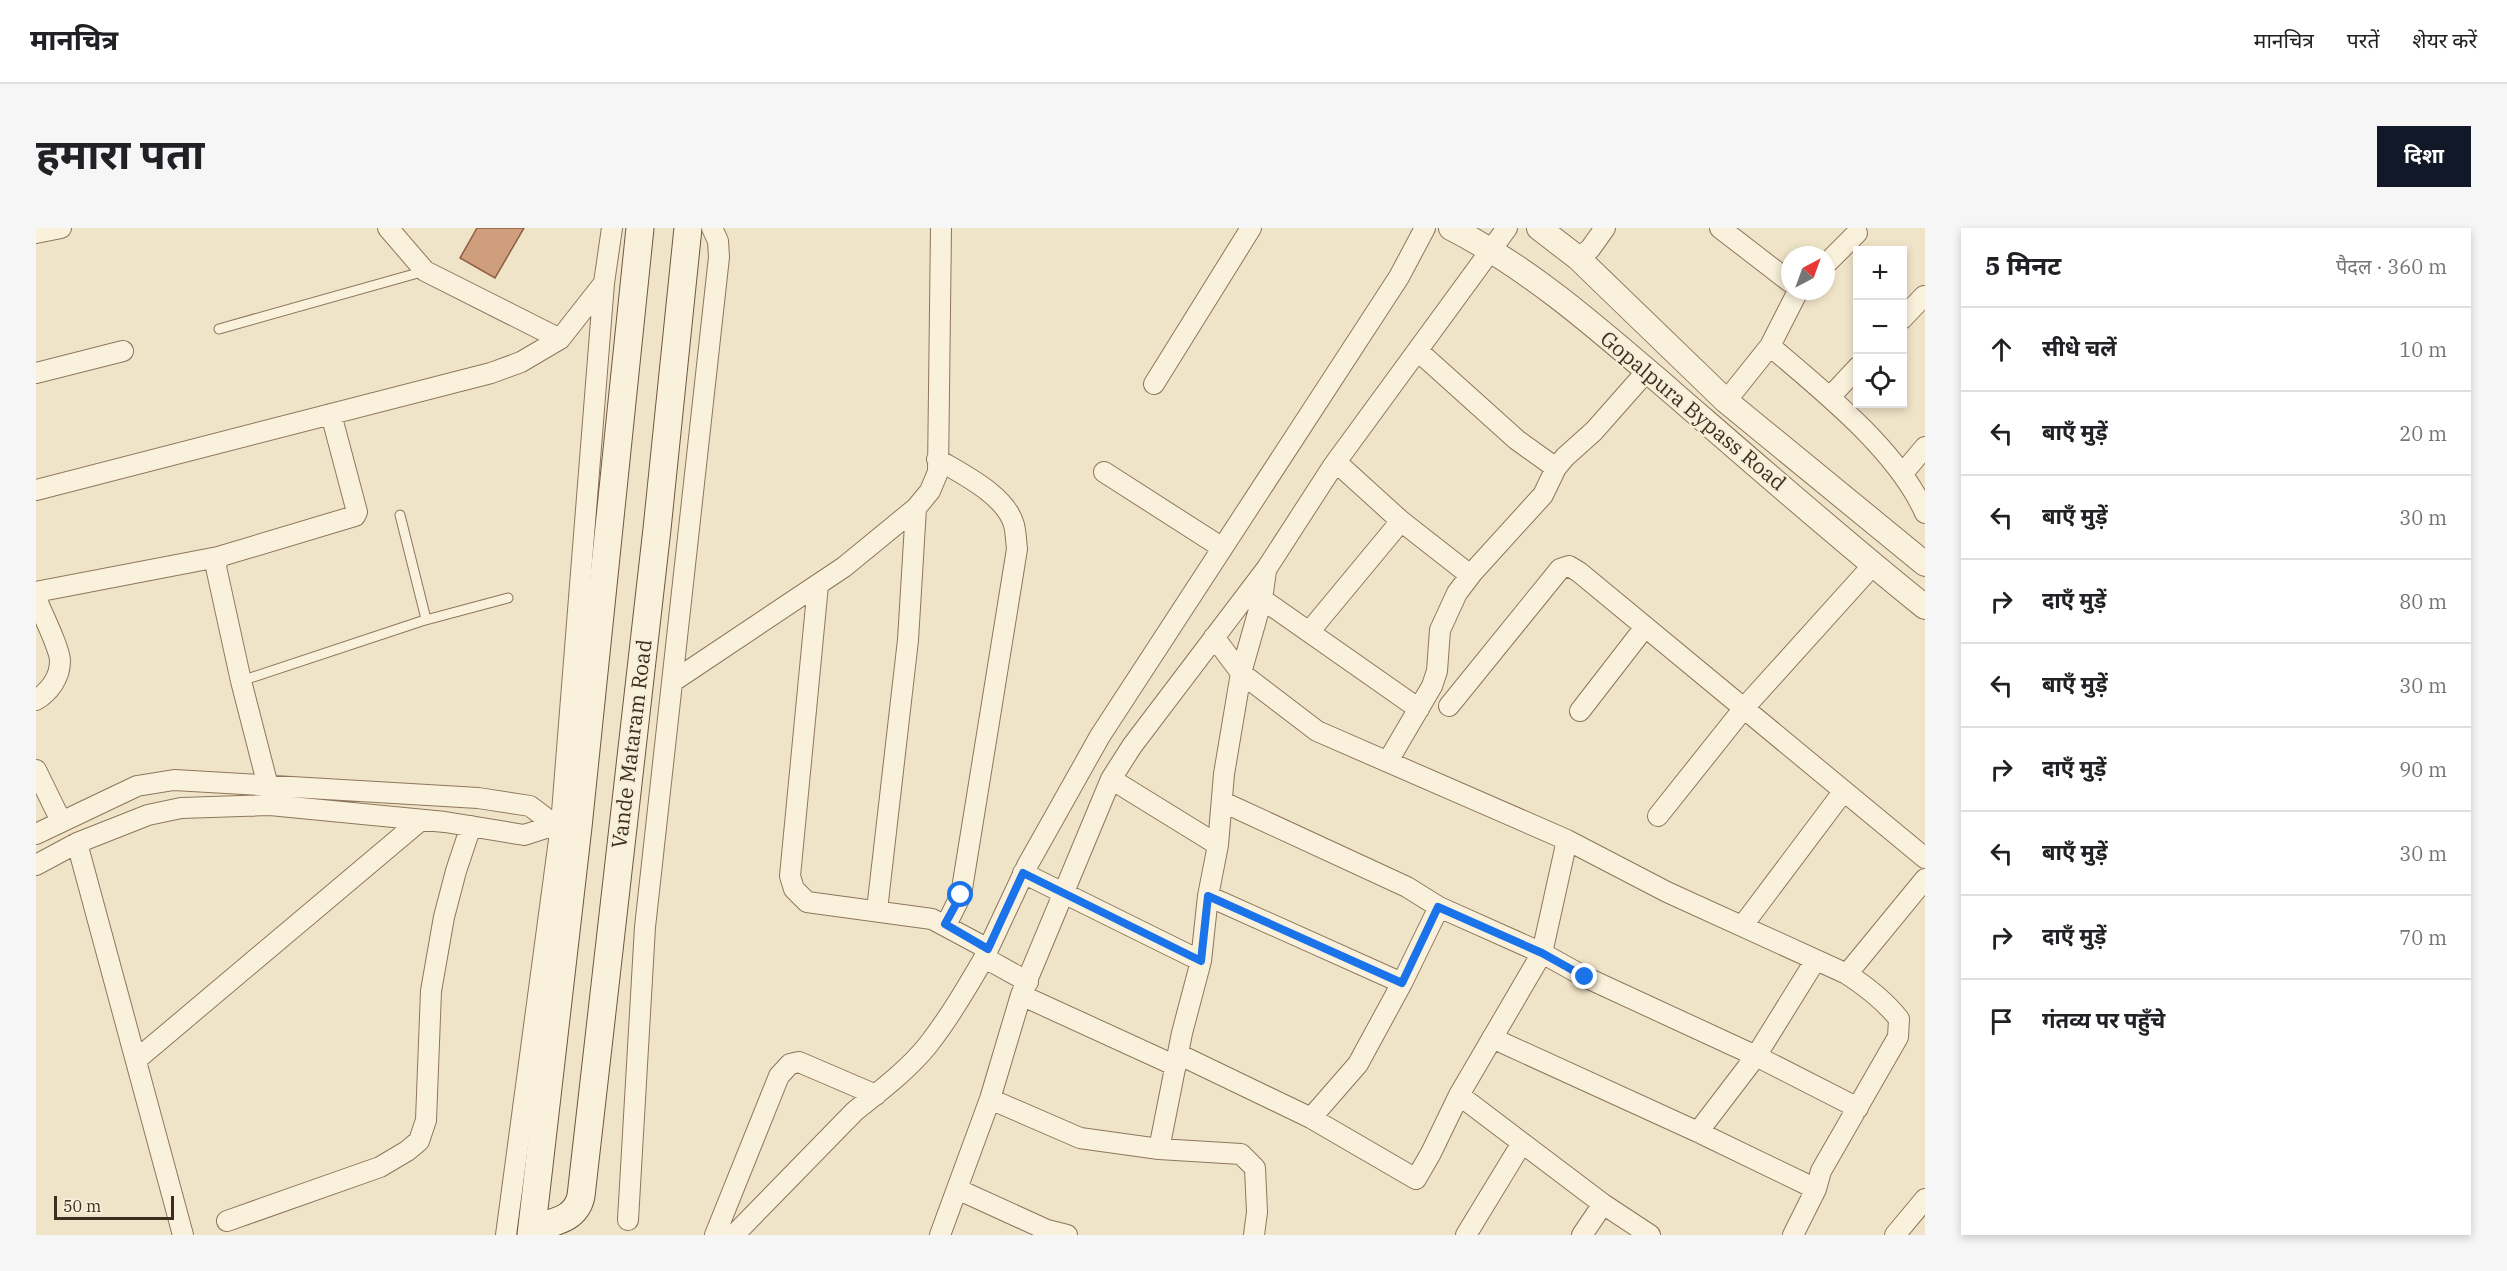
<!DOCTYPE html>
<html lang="hi">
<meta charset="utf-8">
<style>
body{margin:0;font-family:"IBM Plex Serif","Noto Sans Devanagari",serif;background:#f6f6f6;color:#202124}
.controls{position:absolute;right:18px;top:18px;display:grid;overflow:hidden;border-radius:0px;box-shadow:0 3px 9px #0003}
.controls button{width:54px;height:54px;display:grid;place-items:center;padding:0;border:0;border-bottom:2px solid #e0e0e0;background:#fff;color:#202124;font:30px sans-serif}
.compass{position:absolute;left:1745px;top:18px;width:54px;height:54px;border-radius:50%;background:#fff;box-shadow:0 3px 9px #0003;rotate:41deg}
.scale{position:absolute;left:18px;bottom:15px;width:120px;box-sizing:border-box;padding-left:6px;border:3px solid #3d2e20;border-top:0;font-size:16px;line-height:21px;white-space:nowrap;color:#3d2e20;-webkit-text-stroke:4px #f7eed8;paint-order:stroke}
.stop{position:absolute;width:18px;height:18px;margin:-14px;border:4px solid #1a73e8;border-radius:50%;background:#fff}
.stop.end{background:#1a73e8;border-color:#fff;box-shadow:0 2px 6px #0008}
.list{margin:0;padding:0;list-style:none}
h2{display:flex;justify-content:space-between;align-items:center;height:78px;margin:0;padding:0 24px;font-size:26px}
h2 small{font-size:20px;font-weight:400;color:#757577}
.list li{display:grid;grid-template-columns:39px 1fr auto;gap:18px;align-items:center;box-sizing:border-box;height:84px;padding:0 24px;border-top:2px solid #e0e0e0}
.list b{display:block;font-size:22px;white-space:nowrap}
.list em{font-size:20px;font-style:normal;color:#757577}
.icon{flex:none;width:33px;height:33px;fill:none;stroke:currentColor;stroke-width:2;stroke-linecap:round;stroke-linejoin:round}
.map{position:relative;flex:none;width:1889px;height:1007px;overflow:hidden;border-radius:0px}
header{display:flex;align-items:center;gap:36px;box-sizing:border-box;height:84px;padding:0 30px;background:#fff;border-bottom:2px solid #e0e0e0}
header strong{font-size:28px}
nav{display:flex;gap:33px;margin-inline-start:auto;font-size:21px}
.intro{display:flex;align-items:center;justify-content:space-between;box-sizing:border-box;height:144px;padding:0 36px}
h1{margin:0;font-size:42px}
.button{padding:15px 27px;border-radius:0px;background:#111827;color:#fff;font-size:21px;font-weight:700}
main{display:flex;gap:36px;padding:0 36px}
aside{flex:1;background:#fff;border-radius:0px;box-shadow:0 3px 9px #0003}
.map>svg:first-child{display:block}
.building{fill:#cf9f7d;stroke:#8d5f41;stroke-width:1.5}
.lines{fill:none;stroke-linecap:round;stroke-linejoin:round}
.service-casing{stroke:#8d765c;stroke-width:11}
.minor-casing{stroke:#8d765c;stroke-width:22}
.tertiary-casing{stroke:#8d765c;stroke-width:26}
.secondary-casing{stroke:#6f573f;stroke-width:29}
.service{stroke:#faf1dc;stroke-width:9}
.minor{stroke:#faf1dc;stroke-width:20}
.tertiary{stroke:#faf1dc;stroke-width:24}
.secondary{stroke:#faf1dc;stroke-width:27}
.route{stroke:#1a73e8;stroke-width:8}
.labels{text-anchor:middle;stroke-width:4.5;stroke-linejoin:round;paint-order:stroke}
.street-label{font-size:21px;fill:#3d2e20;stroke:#f7eed8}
</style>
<header>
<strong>मानचित्र</strong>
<nav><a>मानचित्र</a><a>परतें</a><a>शेयर करें</a></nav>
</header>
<div class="intro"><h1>हमारा पता</h1><a class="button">दिशा</a></div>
<main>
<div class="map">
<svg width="1889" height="1007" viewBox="0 0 1889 1007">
<rect width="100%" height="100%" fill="#f0e4c8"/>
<!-- building -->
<path class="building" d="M441,0h47l-29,50 -35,-20z"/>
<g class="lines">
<!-- service casing -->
<g class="service-casing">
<path id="service" d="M183,101l206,-58
M364,287l26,104
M205,453l181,-60 86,-23"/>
</g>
<!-- minor casing -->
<g class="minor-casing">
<path id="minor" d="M352,0l37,43 135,68
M1684,0l70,54
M0,5l25,-5
M1542,30l12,-9 15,-21
M1790,36l31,-31
M1866,91l22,-23
M1734,118c52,44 128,105 155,167
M1382,123l99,89 39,28
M0,145l87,-22
M1118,156l97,-156
M1794,169l28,-30
M1690,173l44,-55 28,-55
M901,231c25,15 69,36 77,66 2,8 2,16 3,24l-56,346 -15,30
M1300,234l65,59 69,54
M1068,244l117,75
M1867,245l22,-26
M0,262l455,-117 30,-11 39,-23 44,-56
M782,357l-28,291 4,13 13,13 125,17 56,30
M0,364l182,-35
M0,370c5,13 24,51 24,63 0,17 -11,31 -24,39
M1226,371l157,110
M1273,404l92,-111
M1178,409l27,36 76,58 250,109 100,52 180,82c20,13 37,26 52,45l-1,18 -77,134 -5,18 -23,46
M636,454l172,-115 72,-59 14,-17 8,-19 3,-244
M1413,478l111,-137 9,-3 10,6 346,286
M1544,483l65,-84
M1352,533l44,-75 5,-15 3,-41 17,-37 16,-21 70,-77 13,-27 9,-11 29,-26 53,-60
M0,542l25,51
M1075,551l107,66
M232,558l-27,-105 -25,-114 2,-10 137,-41 2,-4 -26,-98
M1187,574l184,85 32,20 103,46 43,24 171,79 102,52
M1622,588l86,-108 129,-143
M0,606l101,-48 37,-6 304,18 52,8 25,19
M41,615l106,392
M0,637l41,-22 71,-28 33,-7 89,-3 175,17 79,13 31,-10 18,1
M987,645l178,88
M1172,668l194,87 37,-76
M841,682l31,-270 8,-132
M1707,697l100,-133
M947,732l44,-94 73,-130 299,-459 26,-49
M1811,746l78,-95
M985,767l155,71
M1456,810l206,94 118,57
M1142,826l133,64 105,61 15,-26 28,-58 83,-142 25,-113
M100,832l285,-240
M1423,867l144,109 47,31
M954,871l90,39 79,11 82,5 14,14 2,44 -3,23
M1275,890l47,-54 44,-81
M1662,904l58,-76 59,-95
M1123,921l23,-116 19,-72 7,-65 10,-51 6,-71 17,-101 21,-74 4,-28
M921,961l90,41 20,5
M592,992l17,-293 74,-670 -1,-16 -6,-13
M191,993l153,-54 27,-16 12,-10 7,-21 5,-129 13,-74 12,-46 15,-45
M470,1007l55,-410 43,-542 8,-55
M679,1007l64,-159 11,-12 9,-2 77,33
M698,1007l121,-124c24,-19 54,-42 73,-66 21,-27 38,-56 55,-85l11,3 34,19
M904,1007l50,-136 31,-104 90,-216 21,-33 135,-178 66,-102 174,-238
M1430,1007l56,-92
M1546,1007l21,-31
M1859,1007l30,-36"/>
</g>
<!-- tertiary casing -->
<g class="tertiary-casing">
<path id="tertiary" d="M1415,0c82,42 152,105 222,165 83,72 166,145 252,214
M1503,0l39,30 148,143 199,163"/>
</g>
<!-- secondary casing -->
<g class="secondary-casing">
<path id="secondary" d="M496,1001c21,-7 44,-9 49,-33l76,-667 31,-301
M495,1007l47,-408 62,-599"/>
</g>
<!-- service -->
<use href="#service" class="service"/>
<!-- minor -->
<use href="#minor" class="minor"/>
<!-- tertiary -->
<use href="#tertiary" class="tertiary"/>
<!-- secondary -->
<use href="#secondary" class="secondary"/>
</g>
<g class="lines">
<!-- route -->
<path class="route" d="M925,667l-16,29 43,25 35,-76 178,88 7,-65 194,87 36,-76 104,46 43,24"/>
</g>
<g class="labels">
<!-- street labels -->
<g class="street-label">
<text transform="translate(1657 183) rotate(40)" y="7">Gopalpura Bypass Road</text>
<text transform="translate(596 516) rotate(-83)" y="7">Vande Mataram Road</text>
</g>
</g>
</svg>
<div class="controls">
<button>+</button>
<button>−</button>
<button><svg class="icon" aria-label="locate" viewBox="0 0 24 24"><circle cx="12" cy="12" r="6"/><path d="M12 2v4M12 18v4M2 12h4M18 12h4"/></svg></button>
</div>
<svg class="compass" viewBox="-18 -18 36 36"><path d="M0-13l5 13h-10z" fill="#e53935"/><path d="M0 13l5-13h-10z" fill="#757577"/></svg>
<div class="scale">50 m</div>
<div class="stop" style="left:925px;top:667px"></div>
<div class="stop end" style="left:1549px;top:749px"></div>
</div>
<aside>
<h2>5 मिनट<small>पैदल · 360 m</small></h2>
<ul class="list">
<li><svg class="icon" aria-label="ahead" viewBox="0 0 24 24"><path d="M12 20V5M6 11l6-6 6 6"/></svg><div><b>सीधे चलें</b></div><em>10 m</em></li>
<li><svg class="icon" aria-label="left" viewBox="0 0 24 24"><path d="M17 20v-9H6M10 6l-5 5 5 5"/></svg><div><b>बाएँ मुड़ें</b></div><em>20 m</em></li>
<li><svg class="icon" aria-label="left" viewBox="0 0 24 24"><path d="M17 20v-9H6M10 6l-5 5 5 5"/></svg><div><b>बाएँ मुड़ें</b></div><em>30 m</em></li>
<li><svg class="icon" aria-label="right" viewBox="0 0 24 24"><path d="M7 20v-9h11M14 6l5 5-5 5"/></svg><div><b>दाएँ मुड़ें</b></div><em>80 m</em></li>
<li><svg class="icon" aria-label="left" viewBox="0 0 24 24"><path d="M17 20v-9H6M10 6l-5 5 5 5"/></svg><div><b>बाएँ मुड़ें</b></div><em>30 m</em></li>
<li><svg class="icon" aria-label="right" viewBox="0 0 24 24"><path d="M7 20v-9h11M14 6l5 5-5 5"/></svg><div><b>दाएँ मुड़ें</b></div><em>90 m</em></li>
<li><svg class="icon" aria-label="left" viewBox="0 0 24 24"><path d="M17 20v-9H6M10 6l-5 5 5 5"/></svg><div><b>बाएँ मुड़ें</b></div><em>30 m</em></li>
<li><svg class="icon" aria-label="right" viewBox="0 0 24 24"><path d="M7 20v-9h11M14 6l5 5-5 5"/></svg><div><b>दाएँ मुड़ें</b></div><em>70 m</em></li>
<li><svg class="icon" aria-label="arrive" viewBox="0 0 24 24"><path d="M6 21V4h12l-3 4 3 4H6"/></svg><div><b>गंतव्य पर पहुँचे</b></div></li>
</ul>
</aside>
</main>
